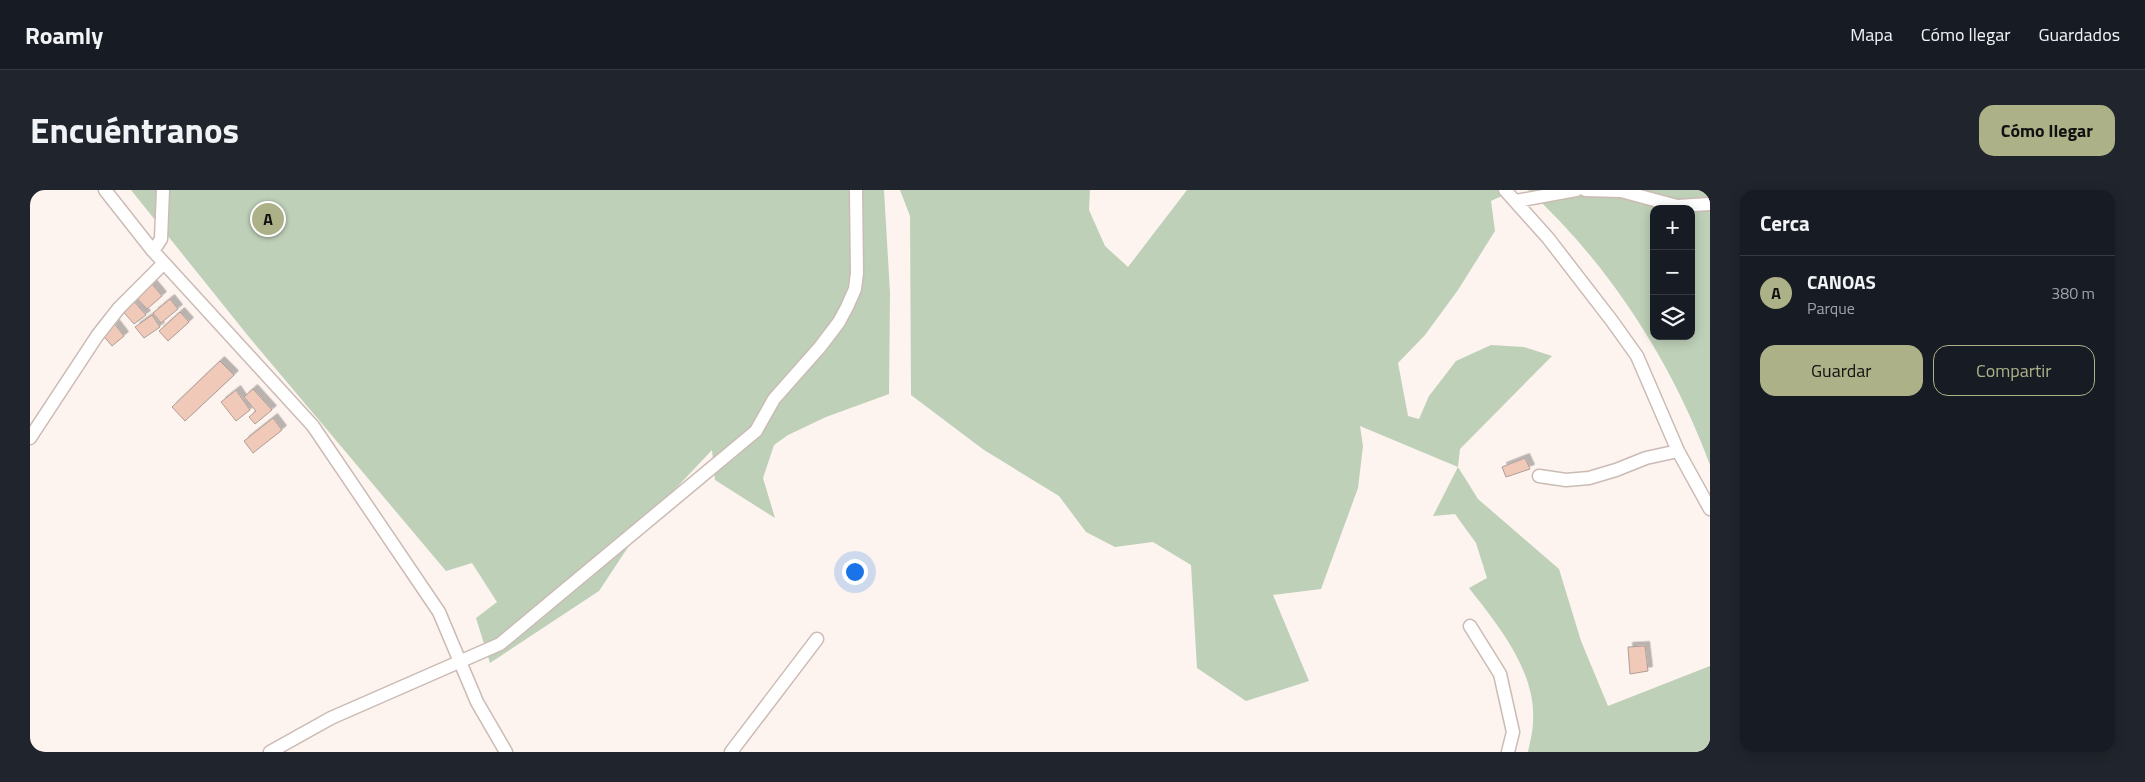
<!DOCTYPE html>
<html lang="es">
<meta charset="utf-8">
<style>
body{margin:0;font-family:"Titillium Web",sans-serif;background:#20242c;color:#f1f3f6}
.controls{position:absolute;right:15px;top:15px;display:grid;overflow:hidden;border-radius:10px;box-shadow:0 2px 12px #0003}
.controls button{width:45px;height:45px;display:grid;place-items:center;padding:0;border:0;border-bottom:1px solid #363941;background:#171b24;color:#f1f3f6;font:25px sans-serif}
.you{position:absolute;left:824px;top:381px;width:18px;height:18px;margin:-12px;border:4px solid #fff;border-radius:50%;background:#1a73e8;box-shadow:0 0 0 8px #1a73e833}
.badge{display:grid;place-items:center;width:32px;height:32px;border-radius:50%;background:#acb187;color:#111;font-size:16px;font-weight:700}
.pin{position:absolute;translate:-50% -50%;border:2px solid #fff;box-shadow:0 1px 5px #0006}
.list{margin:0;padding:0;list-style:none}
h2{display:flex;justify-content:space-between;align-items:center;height:65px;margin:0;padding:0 20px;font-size:21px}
h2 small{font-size:16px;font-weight:400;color:#9ea1a6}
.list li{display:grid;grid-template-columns:32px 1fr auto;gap:15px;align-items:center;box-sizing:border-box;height:75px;padding:0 20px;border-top:1px solid #363941}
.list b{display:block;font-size:19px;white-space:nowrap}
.list p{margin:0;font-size:16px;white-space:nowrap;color:#9ea1a6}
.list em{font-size:16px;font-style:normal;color:#9ea1a6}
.actions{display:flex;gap:10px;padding:15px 20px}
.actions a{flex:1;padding:11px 0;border:1px solid #acb187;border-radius:15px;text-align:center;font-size:18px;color:#acb187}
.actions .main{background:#acb187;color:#111}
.icon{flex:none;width:28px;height:28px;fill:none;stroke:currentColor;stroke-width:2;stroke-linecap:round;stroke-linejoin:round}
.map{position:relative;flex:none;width:1680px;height:562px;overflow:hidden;border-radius:15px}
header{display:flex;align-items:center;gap:30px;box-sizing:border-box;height:70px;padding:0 25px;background:#171b24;border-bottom:1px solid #363941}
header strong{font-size:24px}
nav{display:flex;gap:28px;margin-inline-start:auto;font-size:18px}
.intro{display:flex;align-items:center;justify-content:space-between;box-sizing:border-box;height:120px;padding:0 30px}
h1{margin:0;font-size:35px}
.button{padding:12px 22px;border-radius:15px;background:#acb187;color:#111;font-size:18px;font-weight:700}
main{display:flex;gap:30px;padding:0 30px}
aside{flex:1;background:#171b24;border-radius:15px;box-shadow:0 2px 12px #0003}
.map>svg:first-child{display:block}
.green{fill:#bed0b8;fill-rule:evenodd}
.building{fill:#f0c9b9;stroke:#ad9e98;filter:url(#shadow)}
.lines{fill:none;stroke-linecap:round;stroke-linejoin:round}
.minor-casing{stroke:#cbbbb5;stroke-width:15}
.minor{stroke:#fff;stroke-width:12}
</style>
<header>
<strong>Roamly</strong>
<nav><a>Mapa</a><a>Cómo llegar</a><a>Guardados</a></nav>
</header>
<div class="intro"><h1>Encuéntranos</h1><a class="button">Cómo llegar</a></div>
<main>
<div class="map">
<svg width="1680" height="562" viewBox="0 0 1680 562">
<defs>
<filter id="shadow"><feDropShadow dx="4.5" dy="-4.5" stdDeviation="0" flood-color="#0004"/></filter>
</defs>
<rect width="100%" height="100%" fill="#fdf3ef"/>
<!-- green -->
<path class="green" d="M101,0h753l6,103 -1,101 -63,23 -38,18 -14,10 -11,33 12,40 -60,-38 -3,-30 -66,70 -47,71 -109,72 -14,-45 21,-16 -25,-39 -26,8 -197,-234z
M870,0h190l-1,20 16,36 23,21 59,-77h315l4,4 -15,7 4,30 -37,59 -33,45 -27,28 10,53 11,3 10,-23 27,-35 35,-16 33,2 28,9 -92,93 -2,18 20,32 81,70 22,72 27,65 102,-40v86h-182c2,-10 5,-21 5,-31 3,-50 -35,-96 -64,-133l18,-10 -11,-35 -21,-29 -22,2 25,-49 -98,-41 3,20 -5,42 -37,101 -48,6 36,86 -63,20 -49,-33 -6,-103 -38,-23 -38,5 -29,-15 -27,-36 -75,-46 -73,-55 -1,-179z
M1498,0h180v2h2v273c-38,-103 -101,-201 -182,-275zM1624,19h37v127h-37z"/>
<!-- building -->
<path class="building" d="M122,94l10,12 -15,13 -11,-12z
M101,108l15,17 -12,9 -14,-16z
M140,109l8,10 -17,14 -8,-10z
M150,122l9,10 -21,19 -9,-10z
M122,125l8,12 -16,11 -9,-11z
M84,133l10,13 -12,10 -11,-13z
M190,171l14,14 -49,46 -13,-14z
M223,199l19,21 -17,14 -6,-7 7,-6 -12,-14z
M206,200l14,20 -14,11 -15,-19z
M243,228l9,12 -29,23 -9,-12z
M1495,268l5,11 -24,8 -4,-10z
M1615,456l3,25 -18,3 -2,-27z"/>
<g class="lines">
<!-- minor casing -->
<g class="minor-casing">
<path id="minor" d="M75,0l48,61 160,175 126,186 38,90 29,50
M1475,0l43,48 64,83 25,35 41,95 32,58
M1555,0l36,1 56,15 33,-2
M1486,11l60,-11
M123,61l8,-12 2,-49
M0,248l67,-102 22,-28 45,-45
M1509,286l27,4 23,-2 27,-8 30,-12 32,-7
M1440,436l30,48 13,58 -5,20
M240,562l61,-34 169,-74 256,-213 18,-32 46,-52 19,-25 8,-15 8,-18 2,-16 -1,-83
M701,562l86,-113"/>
</g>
<!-- minor -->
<use href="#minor" class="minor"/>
</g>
</svg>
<div class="controls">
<button>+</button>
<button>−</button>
<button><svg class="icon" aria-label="layers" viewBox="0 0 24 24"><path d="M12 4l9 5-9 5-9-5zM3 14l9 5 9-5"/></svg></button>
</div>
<div class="you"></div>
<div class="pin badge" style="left:238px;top:29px">A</div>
</div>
<aside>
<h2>Cerca<small></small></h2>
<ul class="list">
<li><span class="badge">A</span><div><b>CANOAS</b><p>Parque</p></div><em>380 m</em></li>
</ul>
<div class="actions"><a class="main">Guardar</a><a>Compartir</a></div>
</aside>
</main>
